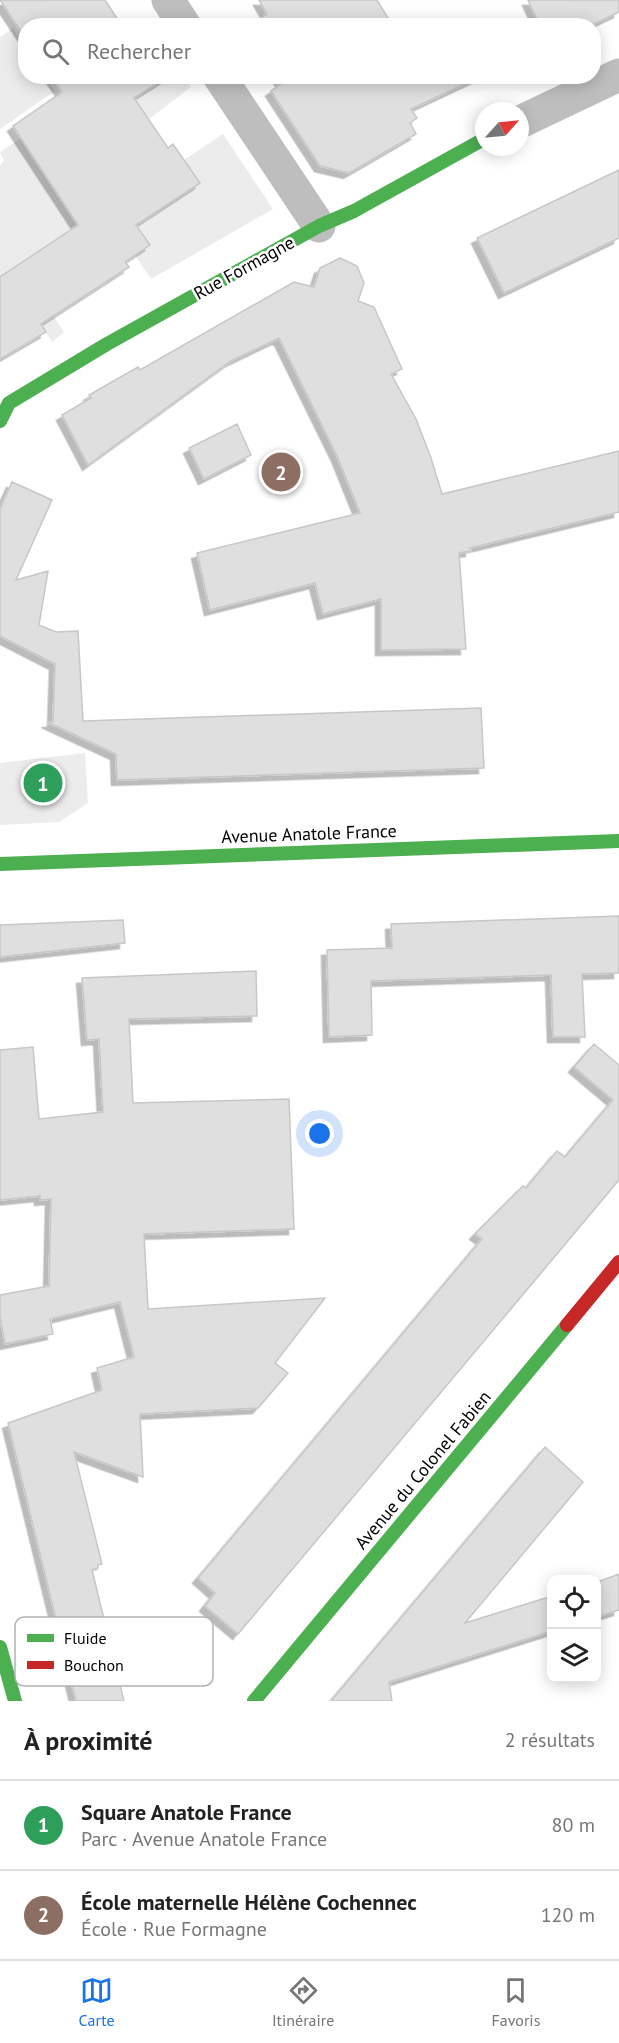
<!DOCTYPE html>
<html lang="fr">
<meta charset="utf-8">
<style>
body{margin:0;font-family:"PT Sans",sans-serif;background:#f2f2f2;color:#222}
.controls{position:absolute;right:18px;bottom:18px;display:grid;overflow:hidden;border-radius:12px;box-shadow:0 3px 15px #0003}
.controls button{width:54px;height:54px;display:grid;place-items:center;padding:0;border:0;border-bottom:2px solid #e0e0e0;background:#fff;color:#222;font:30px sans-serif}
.compass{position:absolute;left:475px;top:102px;width:54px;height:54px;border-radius:50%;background:#fff;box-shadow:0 3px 15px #0003;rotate:63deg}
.you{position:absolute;left:320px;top:1134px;width:21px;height:21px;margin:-15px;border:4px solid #fff;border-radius:50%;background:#1a73e8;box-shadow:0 0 0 9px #1a73e833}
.badge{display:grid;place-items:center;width:39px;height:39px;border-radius:50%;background:#1a73e8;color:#fff;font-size:20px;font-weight:700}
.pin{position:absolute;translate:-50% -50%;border:3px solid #fff;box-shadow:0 2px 6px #0006}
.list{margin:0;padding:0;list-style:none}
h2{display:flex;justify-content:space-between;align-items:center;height:78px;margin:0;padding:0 24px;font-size:26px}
h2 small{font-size:20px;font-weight:400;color:#767676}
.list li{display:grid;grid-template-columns:39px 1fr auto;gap:18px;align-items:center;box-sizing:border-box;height:90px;padding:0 24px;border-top:2px solid #e0e0e0}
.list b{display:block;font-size:22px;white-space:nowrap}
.list p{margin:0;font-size:20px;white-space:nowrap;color:#767676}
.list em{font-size:20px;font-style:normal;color:#767676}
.icon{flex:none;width:33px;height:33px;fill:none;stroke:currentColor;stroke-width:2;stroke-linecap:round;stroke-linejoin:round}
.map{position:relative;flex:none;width:619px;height:1701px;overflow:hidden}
.search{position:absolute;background:#fff;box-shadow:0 3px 15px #0003;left:18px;right:18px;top:18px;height:66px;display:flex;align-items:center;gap:15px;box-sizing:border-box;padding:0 21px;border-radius:24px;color:#767676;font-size:22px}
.sheet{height:258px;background:#fff}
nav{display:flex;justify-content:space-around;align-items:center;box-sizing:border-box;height:84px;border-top:2px solid #e0e0e0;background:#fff;font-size:16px;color:#767676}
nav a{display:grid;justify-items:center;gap:3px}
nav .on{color:#1a73e8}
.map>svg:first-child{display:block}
.green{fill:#ececec}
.building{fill:#dfdfdf;stroke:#c7c7c7;stroke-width:1.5;filter:url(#shadow)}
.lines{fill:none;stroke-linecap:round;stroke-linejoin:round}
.street{stroke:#bebebe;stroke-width:33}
.fast{stroke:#4caf50;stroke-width:14}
.jam{stroke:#c62828;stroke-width:14}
.labels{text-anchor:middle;stroke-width:5;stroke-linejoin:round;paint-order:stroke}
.street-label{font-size:18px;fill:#000;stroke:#fff}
.key{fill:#fff;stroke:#b2b2b2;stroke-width:1.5}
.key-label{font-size:16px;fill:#000}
</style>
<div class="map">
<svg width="619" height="1701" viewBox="0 0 619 1701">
<defs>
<filter id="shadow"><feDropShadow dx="-5.5" dy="5.5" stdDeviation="0" flood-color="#0004"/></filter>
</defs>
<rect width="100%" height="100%" fill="#fff"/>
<!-- green -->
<path class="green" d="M13,28l12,19 1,29 19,1 10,14 -55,38v-92z
M167,77h17l7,10 -42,32 -11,-15 -10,-2z
M223,134l50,75 -122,70 -16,-24 15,-10 -13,-19 62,-42 -15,-24z
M21,138l60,92 -9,31 -16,-22 -36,25 44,68 -12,10 -15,-24 -37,-22v-131l4,-4 -4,-9z
M85,753l3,50 -29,19 -59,3v-62z"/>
<!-- building -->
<path class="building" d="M0,0h105l17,26h-96v13z
M259,0h118l16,26h-143l17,-12z
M528,0h91v12l-29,14h-50z
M51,76h118l-35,22 34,50 5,-4 27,39 -64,42 14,20 -25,17 4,5 -88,57 5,8 -46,27v-82l78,-52 -65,-99 49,-34z
M278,76h203l-70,33 6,9 -7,5 6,11 -67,39 -29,-7 -49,-75 11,-8z
M619,170v68l-115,55 -27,-55z
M340,258l17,8 7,17 -6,18 16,6 28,62 -11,5 25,45 15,39 11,36 177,-43v61l-149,36 1,3 -12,2 7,96 -85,1v-51l-58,15 -8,-31 -105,27 -13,-57 163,-40 -23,-57 -58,-118 -48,23 -143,104 -26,-50 29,-17 -2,-3 49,-28 2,3 154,-88 20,5 6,-19z
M237,424l14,31 -47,24 -15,-31z
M12,482l40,18 -36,80 32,-9 -9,54 17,7 22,-1 5,90 398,-13 3,60 -367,12 -1,-26 -69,-32h6l2,-58 -55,-28v-127z
M619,916v57l-37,1 3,63h-32l-2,-62 -180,6 1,54 -43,2 -2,-87 65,-2 -1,-24z
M123,920l2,23 -125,14v-32z
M256,971l1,45 -128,3 4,84 156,-4 5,130 -150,5 4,75 177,-11 -50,65 13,10 -30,35 -118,6 3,63 -69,-25 28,112 -4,1v3l-6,2 32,131h-48l-68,-278 94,-33 -5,-22 37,-11 -14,-55 -70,17 3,15 -48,10 -5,-27v-22l49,-9 2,-87 -11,1v-4l-40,4v-150l33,-3 6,72 64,-7 -4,-73 -12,1 -5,-62z
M594,1044l25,21v115l-381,454 -33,-28 10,-13 -17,-15 284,-339 -7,-5 48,-48 3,2 31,-37 8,6 48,-57 -39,-33z
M545,1447l38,35 -118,141 87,-27v35l-163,51 3,19h-61z
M619,1574v36l-22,7v-35z"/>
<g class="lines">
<!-- street -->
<path class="street" d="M168,0l17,26
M219,76l100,150
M520,122l99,-47"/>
<!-- fast -->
<path class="fast" d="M0,421l9,-18 98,-59 212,-118 35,-15 130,-72
M0,864l619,-23
M0,1647l15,54
M254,1701l313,-376"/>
<!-- jam -->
<path class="jam" d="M567,1325l52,-63"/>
</g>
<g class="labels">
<!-- street labels -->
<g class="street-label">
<text transform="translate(244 268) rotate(-29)" y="6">Rue Formagne</text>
<text transform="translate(309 834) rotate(-2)" y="6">Avenue Anatole France</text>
<text transform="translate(423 1470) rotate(-50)" y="6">Avenue du Colonel Fabien</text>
</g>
</g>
<!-- legend -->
<rect x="15" y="1617" width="198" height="69" rx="9" class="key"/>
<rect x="27" y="1634" width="27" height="8" fill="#4caf50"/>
<rect x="27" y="1661" width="27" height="8" fill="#c62828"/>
<g class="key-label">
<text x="64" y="1644">Fluide</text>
<text x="64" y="1671">Bouchon</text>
</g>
</svg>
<div class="controls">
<button><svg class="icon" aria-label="locate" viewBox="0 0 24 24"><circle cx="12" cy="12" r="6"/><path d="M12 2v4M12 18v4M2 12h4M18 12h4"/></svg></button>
<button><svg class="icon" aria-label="layers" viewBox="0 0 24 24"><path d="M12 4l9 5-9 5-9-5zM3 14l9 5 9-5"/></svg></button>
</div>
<svg class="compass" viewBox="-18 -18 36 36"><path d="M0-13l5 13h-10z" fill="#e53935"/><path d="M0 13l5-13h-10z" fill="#767676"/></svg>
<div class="you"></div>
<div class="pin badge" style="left:43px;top:783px;background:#2e9e5b">1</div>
<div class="pin badge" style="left:281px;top:472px;background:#8d6e63">2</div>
<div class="search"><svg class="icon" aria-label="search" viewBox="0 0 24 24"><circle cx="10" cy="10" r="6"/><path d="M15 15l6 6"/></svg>Rechercher</div>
</div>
<section class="sheet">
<h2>À proximité<small>2 résultats</small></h2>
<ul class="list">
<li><span class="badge" style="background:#2e9e5b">1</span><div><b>Square Anatole France</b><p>Parc · Avenue Anatole France</p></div><em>80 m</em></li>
<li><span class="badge" style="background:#8d6e63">2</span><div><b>École maternelle Hélène Cochennec</b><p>École · Rue Formagne</p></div><em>120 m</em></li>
</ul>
</section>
<nav>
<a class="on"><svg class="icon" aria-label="map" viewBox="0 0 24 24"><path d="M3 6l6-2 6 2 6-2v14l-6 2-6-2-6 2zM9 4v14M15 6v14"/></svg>Carte</a>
<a><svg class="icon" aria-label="directions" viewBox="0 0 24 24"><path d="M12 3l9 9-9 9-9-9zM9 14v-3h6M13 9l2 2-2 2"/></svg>Itinéraire</a>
<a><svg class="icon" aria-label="saved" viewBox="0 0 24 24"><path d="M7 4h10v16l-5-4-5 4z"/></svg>Favoris</a>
</nav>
